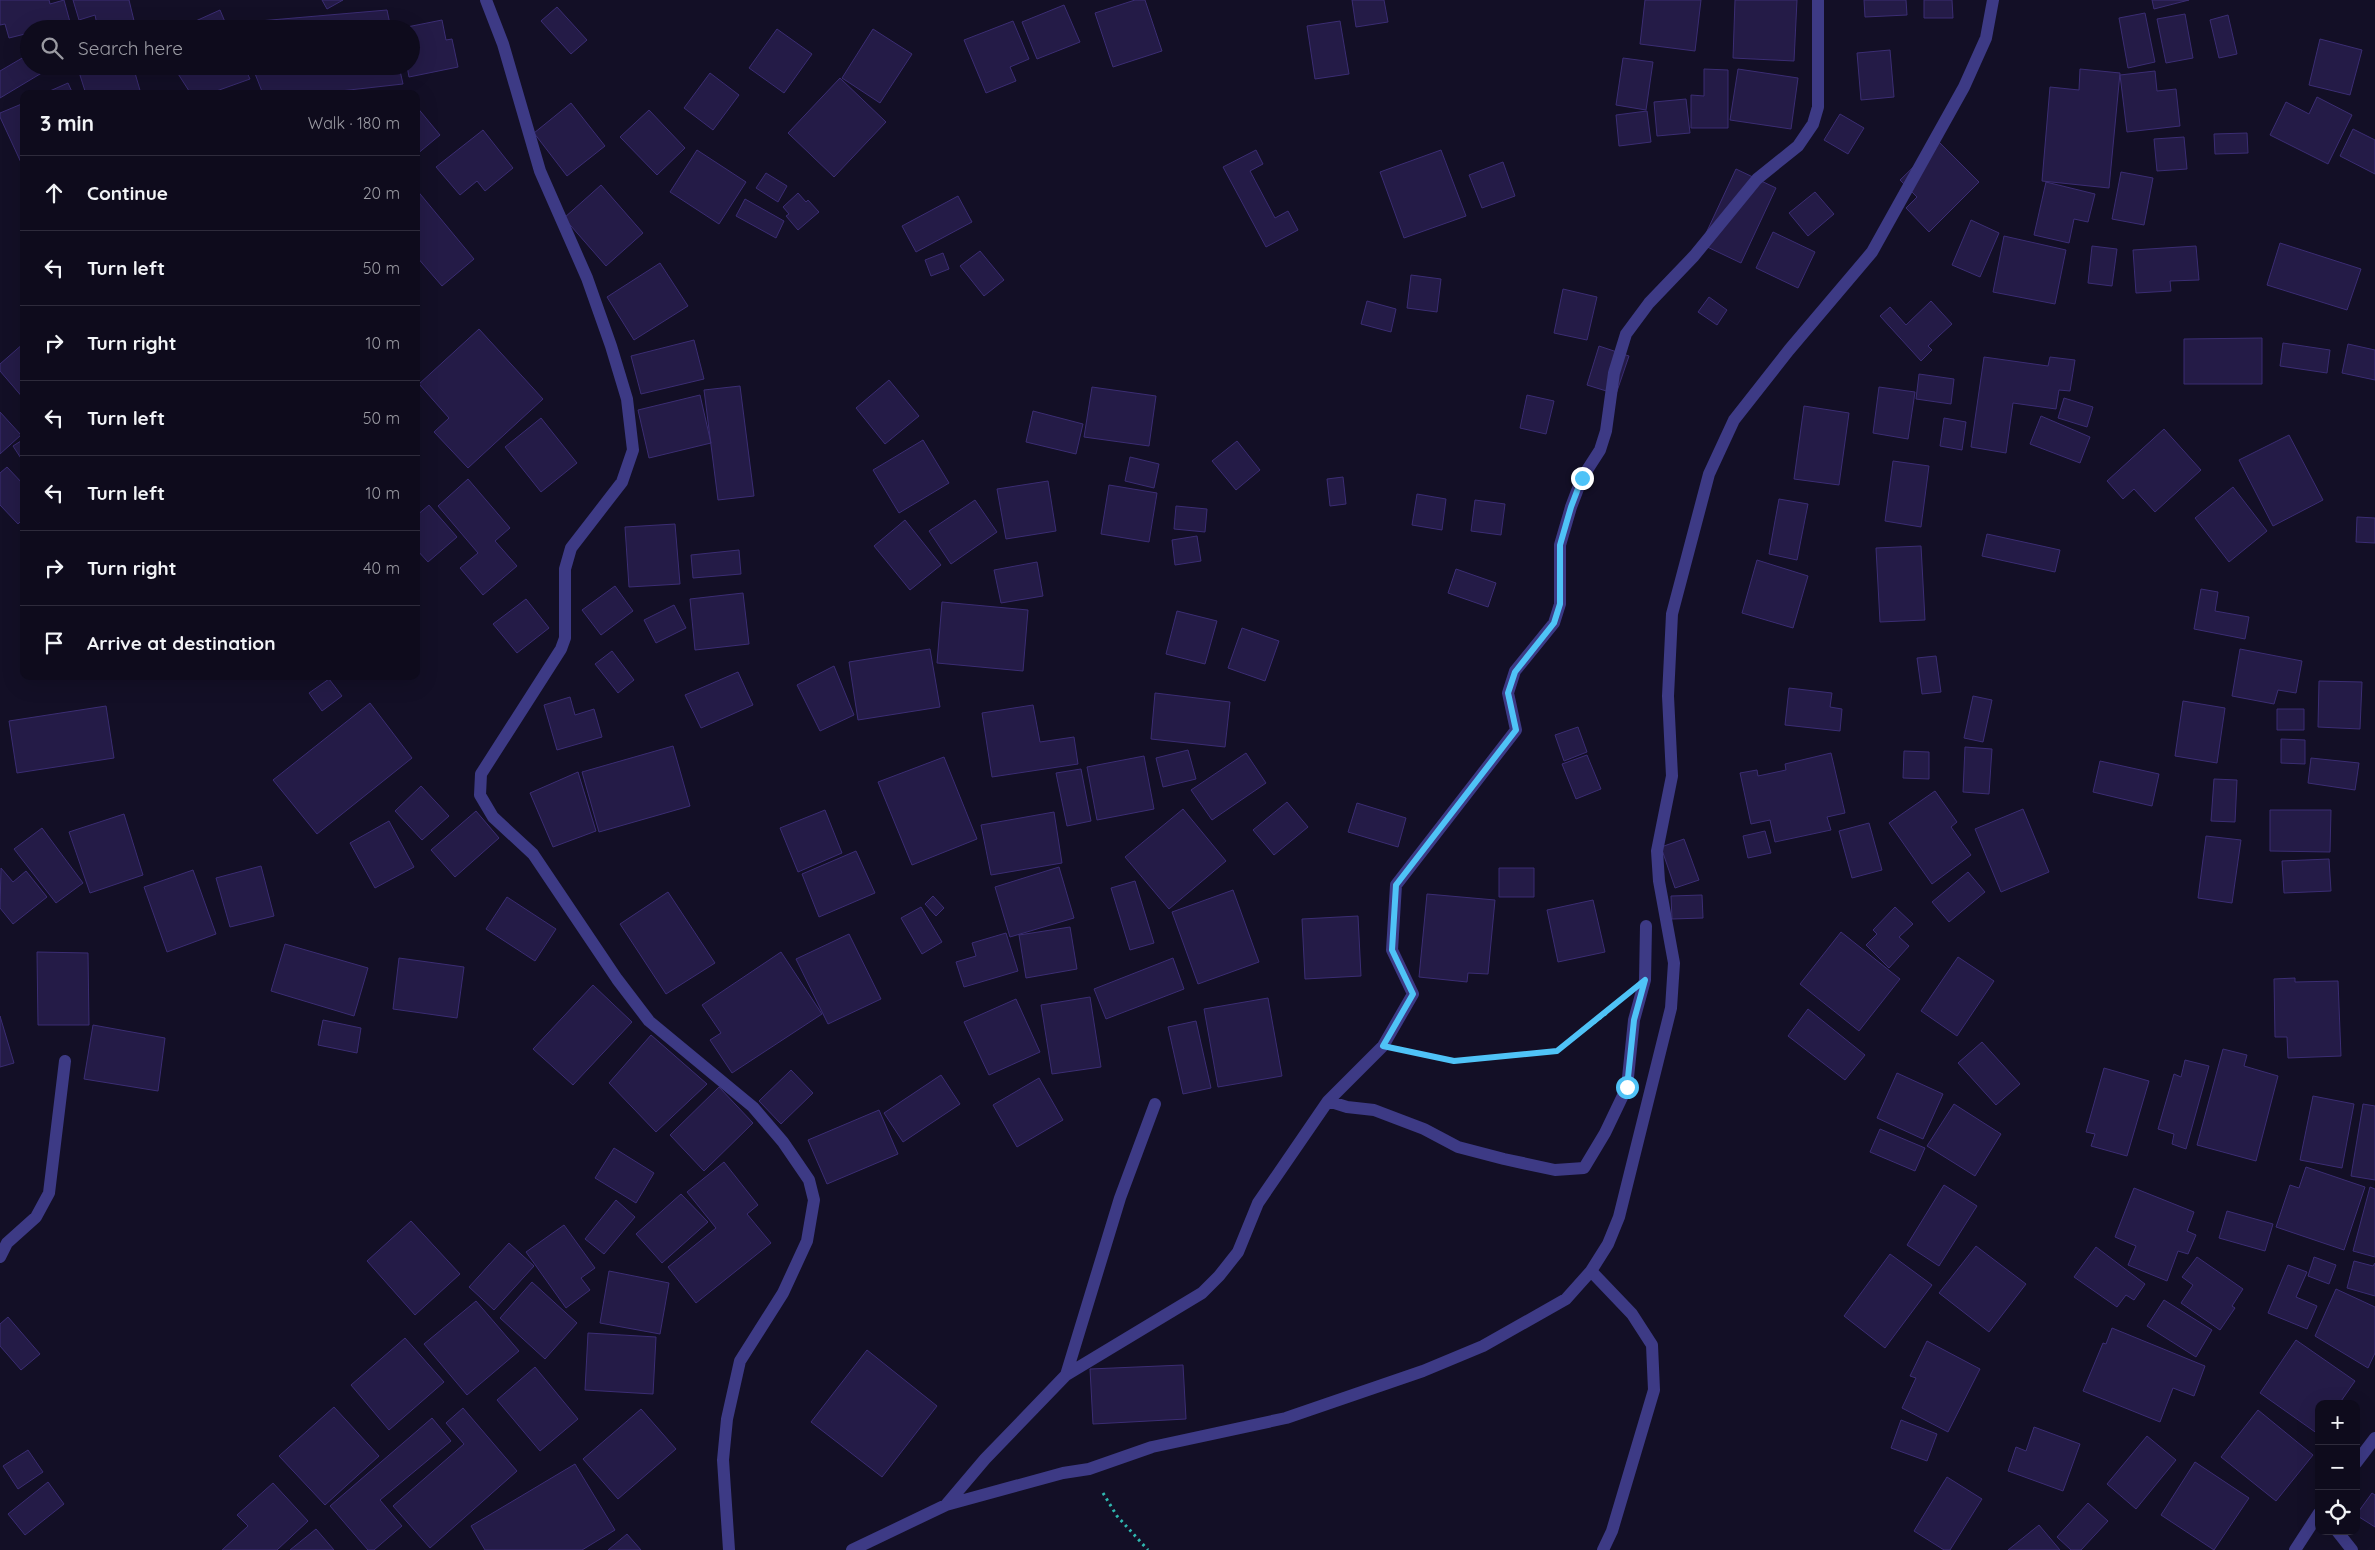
<!DOCTYPE html>
<meta charset="utf-8">
<style>
body{margin:0;font-family:Quicksand,sans-serif;background:#171425;color:#f1f3f6}
.controls{position:absolute;right:15px;bottom:15px;display:grid;overflow:hidden;border-radius:10px;box-shadow:0 5px 20px #0002}
.controls button{width:45px;height:45px;display:grid;place-items:center;padding:0;border:0;border-bottom:1px solid #2e2b3b;background:#0e0b1c;color:#f1f3f6;font:25px sans-serif}
.stop{position:absolute;width:15px;height:15px;margin:-11px;border:4px solid #4fc3f7;border-radius:50%;background:#fff}
.stop.end{background:#4fc3f7;border-color:#fff;box-shadow:0 1px 5px #0008}
.list{margin:0;padding:0;list-style:none}
h2{display:flex;justify-content:space-between;align-items:center;height:65px;margin:0;padding:0 20px;font-size:21px}
h2 small{font-size:16px;font-weight:400;color:#9b9ba3}
.list li{display:grid;grid-template-columns:32px 1fr auto;gap:15px;align-items:center;box-sizing:border-box;height:75px;padding:0 20px;border-top:1px solid #2e2b3b}
.list b{display:block;font-size:19px;white-space:nowrap}
.list em{font-size:16px;font-style:normal;color:#9b9ba3}
.icon{flex:none;width:28px;height:28px;fill:none;stroke:currentColor;stroke-width:2;stroke-linecap:round;stroke-linejoin:round}
.map{position:relative;flex:none;width:2375px;height:1550px;overflow:hidden}
.search{position:absolute;background:#0e0b1c;box-shadow:0 5px 20px #0002;left:20px;top:20px;width:400px;height:55px;display:flex;align-items:center;gap:12px;box-sizing:border-box;padding:0 18px;border-radius:28px;color:#9b9ba3;font-size:19px}
.panel{position:absolute;background:#0e0b1c;box-shadow:0 5px 20px #0002;left:20px;top:90px;width:400px;height:590px;border-radius:10px}
.map>svg:first-child{display:block}
.building{fill:#241b47;stroke:#3b2d73}
.lines{fill:none;stroke-linecap:round;stroke-linejoin:round}
.path{stroke:#2fb8b0;stroke-width:3;stroke-dasharray:2.5 4;stroke-linecap:butt}
.minor{stroke:#3d3a85;stroke-width:12}
.route{stroke:#4fc3f7;stroke-width:6}
</style>
<div class="map">
<svg width="2375" height="1550" viewBox="0 0 2375 1550">
<rect width="100%" height="100%" fill="#130f26"/>
<!-- building -->
<path class="building" d="M0,0h49l1,4 14,-4 6,22 -25,7h-16v4l-20,5 -4,-14 -5,1z
M73,0h56l7,29h-38l-3,-14 -16,5z
M322,0h21l-16,9z
M1135,0h10l17,51 -49,16 -18,-54z
M1352,0h32l4,22 -32,5z
M1645,0h56l-6,51 -55,-7z
M1735,0h62l-3,61 -61,-3z
M1864,0h42l1,15 -42,2z
M1924,0h28l1,18h-29z
M2152,0h37l-35,9z
M1064,5l16,37 -43,17 -15,-37z
M557,7l30,33 -16,14 -30,-33z
M220,10l8,19h-50z
M387,10l4,19h-153l-2,-6z
M2145,13l10,49 -27,6 -9,-50z
M2185,14l8,44 -27,5 -9,-44z
M2228,15l9,39 -18,4 -9,-38z
M442,20l4,20 6,-1 6,28 -49,10 -2,-11h4v-37l-9,-1z
M1013,21l16,38 -19,8 6,14 -30,12 -22,-53z
M1340,21l9,53 -34,5 -8,-53z
M777,29l35,25 -28,39 -35,-25z
M873,29l39,25 -32,49 -38,-25z
M2320,39l42,11 -12,45 -41,-10z
M1890,50l4,47 -33,3 -4,-47z
M29,54v12h13l3,5 -45,27v-27z
M1623,58l30,4 -7,48 -30,-5z
M77,66h56l8,28h-55z
M173,66h71l6,13 -42,15h-17z
M252,66h147l4,18 -90,10h-50z
M1704,69l24,1v58h-37v-33l13,1z
M1738,69l60,9 -7,51 -61,-9z
M2080,69l40,4 -11,115 -67,-7 8,-94 29,3z
M2155,71l2,20 19,-2 4,37 -53,6 -7,-57z
M710,73l29,22 -26,35 -29,-22z
M840,78l46,44 -52,55 -46,-44z
M68,83l5,11h-30z
M2317,97l35,18 -24,49 -58,-29 16,-33 23,12z
M1686,99l4,34 -33,3 -3,-34z
M24,103v66l-24,-52v-4z
M571,103l34,43 -38,30 -33,-43z
M416,106l24,29 -24,20z
M649,110l36,38 -28,27 -37,-38z
M1647,111l4,31 -32,4 -3,-31z
M1840,114l24,14 -16,26 -24,-14z
M2353,129l22,11v34l-35,-18z
M483,130l30,38 -28,23 -8,-10 -17,14 -24,-28z
M2247,133l1,20 -33,1 -1,-20z
M2184,137l3,32 -30,2 -3,-32z
M1939,142l40,40 -50,50 -23,-24 11,-11 -17,-17z
M697,150l49,32 -27,42 -49,-32z
M1256,150l7,14 -13,7 25,47 13,-7 10,19 -32,17 -43,-80z
M1441,150l25,66 -62,22 -24,-66z
M1503,162l12,34 -33,12 -13,-33z
M1736,169l40,19 -35,75 -40,-19z
M2121,172l32,6 -9,47 -32,-6z
M766,173l21,13 -9,16 -22,-14z
M2046,182l49,12 -7,28 -14,-3 -5,24 -35,-8z
M601,185l42,48 -37,33 -42,-48z
M416,189l58,70 -32,27 -26,-30z
M1815,192l19,22 -26,22 -19,-23z
M798,193l8,9 2,-2 11,12 -21,18 -12,-14 3,-2 -6,-7z
M958,196l14,26 -56,30 -14,-26z
M745,199l39,22 -8,17 -40,-22z
M1971,220l28,13 -19,44 -28,-12z
M1773,232l42,20 -17,36 -42,-20z
M2004,236l62,14 -11,54 -62,-12z
M2280,243l81,26 -14,41 -80,-25z
M2092,246l25,3 -5,37 -24,-3z
M2196,246l3,34 -29,1 1,10 -35,2 -3,-43z
M980,251l24,29 -20,16 -24,-30z
M943,253l6,16 -18,7 -6,-16z
M660,263l28,43 -54,34 -27,-43z
M1411,275l30,4 -4,33 -30,-4z
M1563,289l34,8 -10,43 -33,-7z
M1709,297l18,13 -10,15 -19,-13z
M1367,301l29,8 -5,23 -30,-8z
M1931,301l21,23 -24,22 4,4 -11,11 -41,-45 10,-9 16,18z
M479,329l64,70 -75,69 -34,-36 15,-14 -30,-34z
M2262,338v46h-78v-45z
M694,340l10,39 -63,15 -10,-38z
M24,343v56l-24,-28v-7z
M2283,343l47,7 -3,23 -47,-7z
M2348,344l27,6v30l-33,-7z
M1599,346l30,10 -13,38 -29,-9z
M1984,357l64,9 2,-9 25,3 -5,31 -11,-1 -3,19 -43,-6 -7,50 -35,-6z
M1919,374l35,5 -3,25 -35,-5z
M889,380l30,36 -34,28 -29,-36z
M740,386l14,110 -36,4 -14,-110z
M1092,387l64,9 -7,50 -65,-9z
M1879,387l36,5 -7,47 -35,-6z
M700,395l11,48 -62,15 -11,-48z
M1527,395l27,6 -8,33 -26,-6z
M2064,398l29,9 -6,20 -29,-9z
M1804,406l45,7 -10,72 -45,-6z
M1033,411l50,13 -7,30 -50,-12z
M0,412l21,23 -21,19z
M2041,416l49,21 -10,26 -50,-19z
M541,418l36,45 -36,29 -36,-45z
M1944,418l22,4 -4,28 -22,-4z
M2164,429l37,41 -46,42 -21,-23 -11,10 -16,-18z
M2289,435l34,65 -50,26 -34,-66z
M24,439v24l-11,-17z
M923,440l26,43 -50,30 -26,-43z
M1237,441l23,29 -24,20 -24,-29z
M1130,457l29,7 -5,24 -29,-7z
M1893,461l36,5 -8,61 -36,-6z
M7,467l17,18v33l-6,6 -18,-19v-32z
M1343,477l3,27 -16,2 -3,-27z
M468,479l42,49 -15,13 22,25 -34,29 -23,-27 18,-15 -40,-47z
M1048,481l8,50 -50,8 -9,-50z
M1109,485l48,8 -8,49 -48,-8z
M2233,487l34,44 -38,31 -34,-44z
M1417,494l29,5 -4,31 -30,-5z
M1779,499l29,5 -11,56 -28,-6z
M975,500l22,32 -46,32 -22,-33z
M1475,500l30,4 -4,31 -30,-4z
M429,505l28,32 -29,25 -12,-13v-33z
M1176,506l31,3 -2,23 -31,-3z
M2357,517l18,1v25l-19,-1z
M905,520l36,45 -31,25 -36,-44z
M675,524l5,60 -51,3 -4,-60z
M1987,534l73,16 -5,22 -73,-16z
M1197,536l4,25 -26,4 -3,-25z
M1921,546l4,74 -45,2 -4,-74z
M739,550l2,24 -48,4 -2,-23z
M1757,560l51,16 -15,52 -51,-15z
M1037,562l6,34 -42,7 -7,-33z
M1456,569l40,14 -8,24 -40,-14z
M615,586l18,25 -32,24 -19,-25z
M2201,589l17,3 -3,19 34,6 -4,22 -51,-10z
M743,593l6,51 -54,6 -5,-51z
M526,599l23,29 -32,25 -24,-29z
M942,602l86,8 -5,61 -86,-8z
M674,605l12,23 -30,15 -12,-23z
M1177,611l40,10 -12,43 -39,-10z
M1242,628l37,13 -14,40 -37,-13z
M930,649l10,58 -82,13 -9,-58z
M2240,649l62,12 -6,32 -18,-3 -4,14 -42,-8z
M612,651l22,29 -16,13 -23,-29z
M1936,656l5,36 -19,2 -5,-36z
M834,666l20,49 -34,16 -23,-46z
M738,672l15,33 -52,23 -16,-33z
M329,679l13,17 -20,15 -13,-18z
M2319,681l43,1 -2,47 -42,-2z
M1789,688l43,5 -2,14 12,2 -2,22 -55,-6z
M1155,693l75,9 -5,45 -74,-8z
M1973,696l19,4 -9,42 -19,-4z
M570,697l5,18 19,-6 8,28 -45,13 -13,-45z
M2183,701l42,7 -8,55 -42,-7z
M370,703l42,55 -95,76 -44,-54z
M1033,705l7,37 34,-5 4,27 -86,13 -10,-64z
M106,706l8,52 -97,15 -8,-52z
M2277,709h27v21h-27z
M1578,727l9,25 -23,9 -9,-26z
M2281,739l24,1v24l-24,-1z
M673,746l17,60 -91,26 -17,-60z
M1965,747l27,2 -3,45 -26,-2z
M1188,750l8,29 -33,8 -7,-29z
M1904,751l25,1v27l-26,-1z
M1246,753l20,30 -54,37 -21,-30z
M1831,753l14,60 -18,4 4,13 -56,12 -5,-22 -19,4 -11,-51 17,-3 1,6 28,-6 -1,-6z
M1587,755l14,34 -25,10 -14,-35z
M1144,756l10,53 -57,11 -10,-53z
M944,757l33,82 -65,26 -34,-83z
M2311,758l48,5 -4,27 -47,-7z
M2100,761l59,13 -7,32 -59,-14z
M1081,769l10,52 -24,5 -11,-53z
M578,772l18,59 -43,16 -23,-54z
M2214,779l23,1 -2,42 -24,-1z
M421,786l28,30 -27,24 -27,-29z
M1935,791l22,31 -6,5 20,28 -39,29 -43,-61z
M1287,802l21,25 -34,28 -21,-25z
M1357,803l49,15 -8,29 -50,-15z
M1183,809l43,52 -57,48 -44,-52z
M2023,809l26,63 -48,20 -26,-63z
M825,810l17,43 -44,19 -18,-44z
M2270,810h61l-1,42 -60,-1z
M476,811l23,27 -44,39 -24,-27z
M1054,812l8,51 -71,12 -10,-50z
M124,814l19,61 -53,18 -21,-61z
M389,821l25,46 -39,21 -25,-45z
M1869,823l13,47 -30,8 -13,-47z
M42,828l41,55 -27,20 -42,-54z
M1765,831l6,22 -23,5 -5,-22z
M2206,836l35,4 -9,63 -34,-5z
M1684,839l15,41 -24,8 -14,-41z
M856,851l19,42 -56,24 -17,-43z
M2329,859l2,32 -47,2 -2,-32z
M261,866l13,50 -44,11 -14,-49z
M1059,867l15,51 -64,19 -15,-50z
M1,868l12,14 13,-11 21,26 -34,27 -13,-16z
M1499,868h35v29h-35z
M193,870l23,64 -49,18 -23,-65z
M1968,872l17,20 -36,30 -17,-20z
M1135,881l19,62 -24,7 -19,-62z
M1233,890l26,72 -61,22 -26,-72z
M668,892l47,71 -49,31 -46,-70z
M1427,894l68,6 -7,74 -20,-1 -1,9 -48,-5z
M1702,895l1,23 -31,1 -1,-23z
M933,896l11,12 -8,8 -11,-12z
M507,897l49,32 -21,32 -49,-32z
M1593,900l12,52 -47,10 -11,-52z
M921,907l21,35 -20,12 -21,-36z
M1895,907l18,17 -14,13 10,9 -20,22 -23,-23 11,-11 -4,-4z
M1358,916l3,60 -56,3 -3,-60z
M1070,927l7,42 -51,9 -7,-43z
M1841,932l59,47 -41,52 -59,-47z
M1006,933l12,38 -54,16 -8,-25 20,-6 -4,-13z
M849,934l32,65 -53,25 -32,-65z
M285,944l83,24 -14,48 -83,-25z
M37,952l51,1 1,72h-51z
M781,952l41,62 -90,59 -22,-33 11,-7 -19,-28z
M1958,957l36,24 -37,55 -36,-25z
M399,958l65,9 -7,51 -64,-9z
M1173,958l11,31 -78,30 -12,-30z
M2295,978v4l43,-1 3,75 -53,2 -1,-21h-12l-1,-58z
M593,985l39,37 -59,63 -40,-36z
M1090,997l11,70 -49,7 -11,-69z
M1268,998l14,78 -64,11 -14,-78z
M1016,999l24,53 -51,23 -25,-53z
M1808,1009l57,46 -20,25 -57,-44z
M0,1016l14,47 -14,4z
M323,1020l38,8 -4,25 -39,-8z
M1196,1021l15,67 -28,6 -15,-67z
M93,1025l72,13 -7,53 -74,-12z
M651,1035l56,49 -51,48 -47,-49z
M1982,1042l38,42 -24,21 -38,-42z
M2223,1049l24,6 -3,11 34,10 -22,85 -59,-16z
M2185,1060l24,6 -23,83 -14,-5 2,-10 -16,-5 16,-55 7,3z
M2104,1068l45,13 -22,75 -36,-10 4,-12 -9,-2z
M791,1070l22,23 -32,31 -22,-23z
M1897,1073l46,21 -20,45 -46,-21z
M941,1075l19,29 -57,38 -19,-29z
M1039,1078l24,42 -46,27 -24,-42z
M719,1087l34,36 -49,48 -34,-36z
M2313,1096l41,8 -12,64 -42,-8z
M1954,1104l47,30 -26,42 -48,-30z
M2363,1104l12,2v74l-24,-4z
M879,1110l19,44 -71,30 -19,-44z
M1880,1129l45,19 -10,23 -45,-19z
M614,1148l40,25 -18,30 -41,-25z
M724,1162l34,43 -11,9 24,29 -75,60 -28,-36 48,-39 -29,-36z
M2306,1167l59,20 -21,63 -68,-23 14,-42 9,3z
M1944,1185l33,21 -38,60 -32,-21z
M2370,1187l5,2v68l-22,-6z
M2134,1188l60,24 -7,19 9,4 -8,19 -10,-3 -11,30 -39,-16 8,-19 -21,-9z
M681,1194l27,28 -46,41 -26,-29z
M616,1200l19,17 -31,37 -19,-15z
M2227,1211l46,13 -8,27 -46,-13z
M411,1221l49,53 -45,41 -48,-54z
M564,1225l31,43 -14,10 9,12 -24,18 -40,-56z
M509,1243l25,23 -40,44 -25,-23z
M1976,1246l50,38 -37,48 -50,-39z
M2096,1247l49,37 -11,16 -8,-5 -9,12 -43,-30z
M1890,1254l42,31 -47,63 -41,-32z
M2197,1257l46,32 -11,17 3,2 -15,22 -39,-27 12,-18 -11,-8z
M2314,1257l22,8 -7,19 -21,-8z
M2354,1261l19,5 2,-3v33l-28,-8z
M2288,1265l19,7 -11,25 21,9 -10,23 -39,-16z
M609,1271l60,12 -9,51 -60,-11z
M532,1282l45,41 -32,36 -45,-41z
M2336,1289l39,18v46l-7,15 -53,-32z
M2164,1300l48,30 -16,27 -49,-31z
M476,1301l43,50 -52,44 -43,-51z
M8,1317l32,37 -19,16 -21,-24v-22z
M2112,1328l93,38 -11,30 -21,-8 -13,34 -77,-31 20,-48 3,1z
M588,1333l68,4 -3,57 -68,-4z
M405,1338l39,44 -55,48 -38,-45z
M2296,1340l59,41 -16,23h-20l-1,30 -58,-41z
M1927,1341l53,28 -32,63 -46,-24 14,-30 -6,-2z
M867,1350l70,56 -55,71 -71,-55z
M1183,1365l3,54 -93,5 -3,-55z
M535,1367l43,52 -38,32 -43,-51z
M334,1407l45,49 -54,49 -46,-49z
M463,1408l54,63 -87,77 -37,-42 71,-62 -18,-21z
M641,1409l35,40 -58,50 -35,-40z
M2258,1410l55,45 -37,46 -55,-44z
M432,1418l19,23 -71,59 22,26 -28,24h-6l-38,-44z
M1901,1420l36,14 -10,27 -36,-13z
M2034,1427l46,17 -17,47 -55,-20 8,-24 10,4z
M2147,1436l29,24 -40,49 -29,-25z
M28,1450l15,22 -25,17 -15,-23z
M2195,1462l54,36 -35,52 -53,-35z
M575,1464l40,66 -33,20h-97l-14,-24z
M1947,1477l35,22 -32,51h-6l-30,-19z
M48,1482l16,22 -39,31 -17,-21z
M273,1483l35,38 -31,29h-55l26,-24 -11,-11z
M2372,1493l3,2v32l-19,-12z
M2088,1503l20,18 -27,29h-10l-14,-13z
M2039,1525l21,25h-52z
M316,1529l18,21h-44z
M627,1534l14,16h-33z"/>
<g class="lines">
<!-- path -->
<path class="path" d="M1410,1052l44,9 103,-10 50,-38
M1103,1493l14,23 31,34"/>
<!-- minor -->
<path class="minor" d="M486,0l17,44 37,127 47,107 24,68 16,53 6,51 -11,32 -51,66 -6,21v69l-4,11 -80,125 -1,21 13,22 40,37 84,125 32,42 104,86 30,35 26,38 5,20 -7,41 -24,52 -43,68 -13,58 -4,41 6,90
M1328,1101l19,6 27,3 50,19 34,18 46,12 51,11 29,-2 21,-35 22,-46 7,-67 11,-40 1,-54
M0,1257l7,-14 29,-26 13,-24 16,-132
M1591,1271l41,43 20,31 2,45 -42,141 -9,19
M1066,1375l136,-82 17,-17 19,-24 20,-49 70,-102 55,-55 30,-52 -21,-44 4,-65 120,-155 -8,-37 7,-22 39,-48 6,-19v-59l11,-38 11,-29 18,-28 6,-19 8,-58 12,-39 23,-31 45,-47 63,-77 41,-33 15,-22 5,-17v-107
M2356,1463l19,-25
M946,1505l39,-46 81,-84 54,-177 35,-94
M2337,1531l15,19
M852,1550l94,-45 117,-32 26,-4 63,-22 134,-29 137,-47 60,-25 83,-47 25,-28 17,-27 11,-27 52,-209 3,-45 -15,-82 -2,-30 15,-75 -4,-80 4,-82 37,-140 25,-54 55,-70 83,-98 92,-165 22,-49 7,-38
M2295,1550l24,-37"/>
</g>
<g class="lines">
<!-- route -->
<path class="route" d="M1582,478l-11,29 -11,38v59l-6,19 -39,49 -7,21 8,37 -120,155 -4,65 21,44 -30,52 71,15 103,-10 88,-71 -11,40 -7,67"/>
</g>
</svg>
<div class="controls">
<button>+</button>
<button>−</button>
<button><svg class="icon" aria-label="locate" viewBox="0 0 24 24"><circle cx="12" cy="12" r="6"/><path d="M12 2v4M12 18v4M2 12h4M18 12h4"/></svg></button>
</div>
<div class="stop" style="left:1627px;top:1087px"></div>
<div class="stop end" style="left:1582px;top:478px"></div>
<div class="search"><svg class="icon" aria-label="search" viewBox="0 0 24 24"><circle cx="10" cy="10" r="6"/><path d="M15 15l6 6"/></svg>Search here</div>
<section class="panel">
<h2>3 min<small>Walk · 180 m</small></h2>
<ul class="list">
<li><svg class="icon" aria-label="ahead" viewBox="0 0 24 24"><path d="M12 20V5M6 11l6-6 6 6"/></svg><div><b>Continue</b></div><em>20 m</em></li>
<li><svg class="icon" aria-label="left" viewBox="0 0 24 24"><path d="M17 20v-9H6M10 6l-5 5 5 5"/></svg><div><b>Turn left</b></div><em>50 m</em></li>
<li><svg class="icon" aria-label="right" viewBox="0 0 24 24"><path d="M7 20v-9h11M14 6l5 5-5 5"/></svg><div><b>Turn right</b></div><em>10 m</em></li>
<li><svg class="icon" aria-label="left" viewBox="0 0 24 24"><path d="M17 20v-9H6M10 6l-5 5 5 5"/></svg><div><b>Turn left</b></div><em>50 m</em></li>
<li><svg class="icon" aria-label="left" viewBox="0 0 24 24"><path d="M17 20v-9H6M10 6l-5 5 5 5"/></svg><div><b>Turn left</b></div><em>10 m</em></li>
<li><svg class="icon" aria-label="right" viewBox="0 0 24 24"><path d="M7 20v-9h11M14 6l5 5-5 5"/></svg><div><b>Turn right</b></div><em>40 m</em></li>
<li><svg class="icon" aria-label="arrive" viewBox="0 0 24 24"><path d="M6 21V4h12l-3 4 3 4H6"/></svg><div><b>Arrive at destination</b></div></li>
</ul>
</section>
</div>
